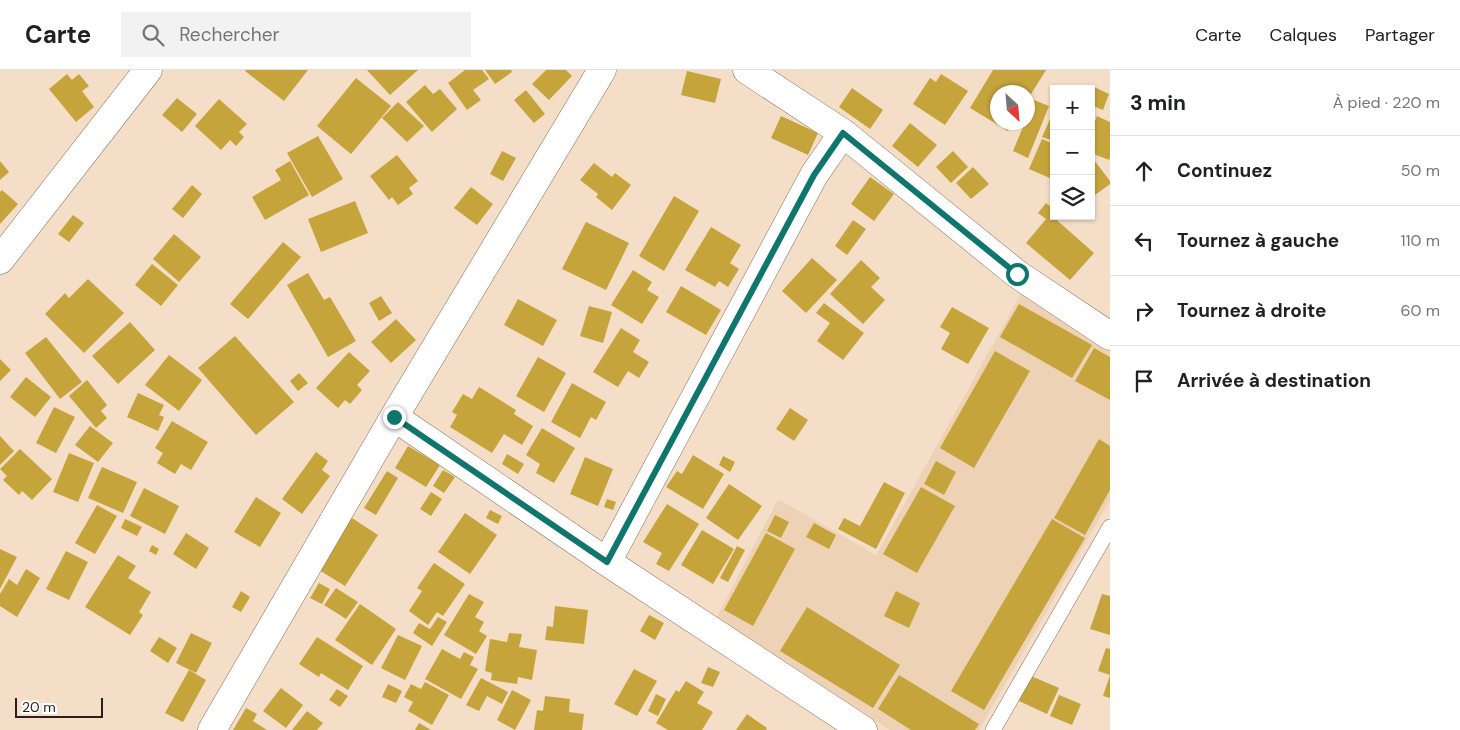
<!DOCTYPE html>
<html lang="fr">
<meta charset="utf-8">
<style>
body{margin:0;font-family:"DM Sans",sans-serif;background:#f2f2f2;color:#202124}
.controls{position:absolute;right:15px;top:15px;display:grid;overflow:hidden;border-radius:0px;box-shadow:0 1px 4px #0004}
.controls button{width:45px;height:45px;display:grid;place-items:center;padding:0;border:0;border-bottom:1px solid #e0e0e0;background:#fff;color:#202124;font:25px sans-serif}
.compass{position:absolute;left:990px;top:15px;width:45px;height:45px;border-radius:50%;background:#fff;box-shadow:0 1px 4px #0004;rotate:154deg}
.scale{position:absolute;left:15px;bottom:12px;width:88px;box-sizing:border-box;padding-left:5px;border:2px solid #292018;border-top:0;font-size:14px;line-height:18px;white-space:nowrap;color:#292018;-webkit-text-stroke:4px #fff;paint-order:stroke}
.stop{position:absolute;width:15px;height:15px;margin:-11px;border:4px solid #0f766e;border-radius:50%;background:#fff}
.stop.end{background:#0f766e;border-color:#fff;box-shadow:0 1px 5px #0008}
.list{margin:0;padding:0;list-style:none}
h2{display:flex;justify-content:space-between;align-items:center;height:65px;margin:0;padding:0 20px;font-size:21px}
h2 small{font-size:16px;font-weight:400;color:#757577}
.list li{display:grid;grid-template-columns:32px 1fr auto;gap:15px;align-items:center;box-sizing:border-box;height:70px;padding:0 20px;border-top:1px solid #e0e0e0}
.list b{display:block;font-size:19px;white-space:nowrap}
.list em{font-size:16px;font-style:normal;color:#757577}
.icon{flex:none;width:28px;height:28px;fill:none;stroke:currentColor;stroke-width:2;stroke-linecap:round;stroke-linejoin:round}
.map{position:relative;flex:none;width:1110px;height:660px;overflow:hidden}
header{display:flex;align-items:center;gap:30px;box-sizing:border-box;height:70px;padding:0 25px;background:#fff;border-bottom:1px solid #e0e0e0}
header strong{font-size:24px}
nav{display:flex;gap:28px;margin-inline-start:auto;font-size:18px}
.search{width:350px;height:45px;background:#f2f2f2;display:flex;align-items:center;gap:12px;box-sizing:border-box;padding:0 18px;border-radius:0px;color:#757577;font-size:19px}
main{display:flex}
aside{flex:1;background:#fff}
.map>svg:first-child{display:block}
.built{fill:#eed2b6}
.building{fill:#c5a43c}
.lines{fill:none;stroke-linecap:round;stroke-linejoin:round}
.lane-casing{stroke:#86725e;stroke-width:16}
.street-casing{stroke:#86725e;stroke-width:29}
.lane{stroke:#fff;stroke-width:15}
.street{stroke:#fff;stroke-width:28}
.route{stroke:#0f766e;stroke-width:6}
</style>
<header>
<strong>Carte</strong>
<div class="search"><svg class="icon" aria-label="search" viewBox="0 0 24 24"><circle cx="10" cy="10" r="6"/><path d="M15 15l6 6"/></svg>Rechercher</div>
<nav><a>Carte</a><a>Calques</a><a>Partager</a></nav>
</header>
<main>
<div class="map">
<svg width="1110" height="660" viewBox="0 0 1110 660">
<rect width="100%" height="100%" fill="#f5dec7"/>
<!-- built -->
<path class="built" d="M1022,222l88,54v154l-131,230h-89l-173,-113 61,-118 98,56z"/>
<!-- building -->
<path class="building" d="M246,0h62l-24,31 -39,-30z
M367,0h51l-28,25z
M465,0h17l7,9 -16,11 8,10 -14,10 -19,-27z
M485,0h26l1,2 -17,12z
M546,0h20l6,6 -23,24 -17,-16z
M993,0h53l-18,29v-7h-30v30h15l-5,9 -38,-23z
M687,1l34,8 -6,24 -34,-8z
M67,4l5,6 7,-6 10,12 -7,5 12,16 -18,15 -27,-33z
M941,4l27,17 -23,34 -32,-21 17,-26 6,4z
M356,8l35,28 -40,48 -34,-28z
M425,15l8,9 7,-5 17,20 -25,23 -26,-30z
M1092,16l17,8 -6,16 -12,-5z
M852,18l31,22 -13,19 -31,-22z
M526,20l19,24 -11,9 -20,-23z
M177,28l20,16 -15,18 -20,-17z
M219,29l28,25 -8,8 5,5 -8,9 -6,-6 -9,10 -26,-24z
M1034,30l15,6 -21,52 -15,-7 12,-29h3v-5z
M398,32l26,24 -17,16 -25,-24z
M1054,40v31l-12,-4z
M781,46l37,17 -10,22 -37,-17z
M1097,46l13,6v35l-1,3 -18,-7v-22z
M910,53l27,22 -19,22 -26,-21z
M318,66l25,43 -31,18 -25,-44z
M1042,69l12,5v32l-2,3 -23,-10z
M502,81l14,7 -13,23 -13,-7z
M953,81l15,16 -17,16 -15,-16z
M397,85l21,26 -9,7 4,6 -15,11 -6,-8 -3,3 -19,-24z
M1091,86l19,25v3l-19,14z
M0,91l9,11 -9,8z
M290,91l19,34 -44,25 -13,-23 29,-17 -6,-10z
M594,93l18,14 3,-4 16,12 -19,25 -16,-13 2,-3 -18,-14z
M973,97l16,17 -18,15 -15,-16z
M870,107l24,17 -20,27 -23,-17z
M192,115l10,9 -19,24 -11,-9z
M471,117l22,17 -16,21 -23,-17z
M2,120l16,14 -18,20v-32z
M674,126l25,15 -35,60 -25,-15z
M355,131l13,32 -47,19 -13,-33z
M1046,133l8,6v3l-3,3 43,38 -24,27 -44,-37 20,-24 -8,-6z
M73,145l11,8 -15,19 -11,-8z
M853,150l13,9 -19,26 -12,-9z
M586,152l43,21 -23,47 -44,-21z
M711,157l30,18 -11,18 9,6 -11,18 -9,-6 -4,6 -30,-17z
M174,164l27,23 -22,25 -26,-23z
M283,172l18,15 -53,62 -18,-15z
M812,188l25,22 -31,33 -24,-22z
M861,190l19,18 -9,9 14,13 -22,24 -33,-30z
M152,194l26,21 -17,21 -26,-21z
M633,200l19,12 -5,8 12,7 -17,27 -31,-19z
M308,203l16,27 6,-3 26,44 -28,16 -41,-72z
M88,209l36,34 -40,40 -39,-39 20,-21 4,5z
M681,216l40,24 -15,25 -40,-23z
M381,226l11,17 -13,8 -10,-18z
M518,229l39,21 -14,26 -39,-21z
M824,233l40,30 -21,27 -26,-19 13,-18 -14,-10z
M1019,234l73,41 -20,33 -72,-41z
M589,236l23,6 -9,31 -23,-7z
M952,237l37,21 -21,36 -27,-15 9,-16 -10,-6z
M396,249l20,21 -25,23 -20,-21z
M130,252l25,28 -37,34 -26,-28z
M621,258l19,12 -7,12 16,10 -10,16 -11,-7 -10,16 -25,-15z
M235,266l59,66 -38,33 -58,-67z
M46,267l36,45 -22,17 -35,-46z
M1094,278l16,9v43l-35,-19z
M995,281l35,20 -56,97 -34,-20z
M349,282l21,19 -13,14 5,5 -12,14 -5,-4 -7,8 -22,-20z
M169,285l33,25 -23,31 -34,-26z
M538,287l28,16 -22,39 -28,-16z
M0,289l11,11 -11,11z
M299,303l9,10 -10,8 -8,-10z
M26,307l25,20 -16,20 -25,-20z
M87,310l20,25 -6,6 6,7 -11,10 -27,-32z
M572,313l34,19 -10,18 -5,-3 -11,21 -29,-16z
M479,317l37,23 -2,4 19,12 -11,19 -18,-11 -12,19 -42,-26 7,-12 -5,-3 11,-18 9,5z
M138,323l26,12 -5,10 5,2 -6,14 -31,-14z
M54,337l21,10 -19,36 -20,-10z
M790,338l18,12 -14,21 -18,-12z
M172,351l36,21 -17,28 -10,-6 -6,10 -18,-11 6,-10 -8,-5z
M90,356l23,17 -15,19 -23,-17z
M542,358l33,20 -21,35 -18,-10 4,-9 -14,-9z
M0,366l14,15 -14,14z
M1099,369l11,7v44l-25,45 -31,-17z
M408,376l32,19 -14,22 -31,-19z
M20,379l32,30 -20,21 -10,-9 -3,4 -16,-15 4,-4 -7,-7z
M316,382l12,9 -6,9 8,6 -28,38 -20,-15z
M69,383l25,10 -16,39 -25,-10z
M507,384l17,10 -6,10 -16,-10z
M693,385l31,19 -21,35 -37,-22 11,-16 5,3z
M723,386l12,6 -5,10 -11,-7z
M585,387l28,12 -15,37 -28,-12z
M936,391l20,11 -12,23 -20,-11z
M102,397l35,15 -14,31 -35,-15z
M443,400l12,7 -11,16 -11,-7z
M387,401l11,7 -22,37 -12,-7z
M884,412l21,11 -29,56 -38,-20 6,-11 16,8z
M729,414l33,22 -24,34 -32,-22z
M921,417l34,19 -38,67 -34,-19z
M144,418l35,18 -14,28 -35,-18z
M431,422l11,7 -11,17 -11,-7z
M256,427l25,16 -21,34 -26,-15z
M607,429l9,3 -3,8 -9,-3z
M667,434l32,20 -30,47 -13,-7 6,-11 -19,-11z
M97,435l20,11 -22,38 -20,-11z
M490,440l12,6 -4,8 -12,-6z
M465,443l32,22 -27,39 -32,-22z
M775,445l14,7 -8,16 -14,-7z
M352,448l26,17 -33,51 -26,-16z
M125,449l17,8 -5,9 -16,-8z
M1052,449l33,19 -101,172 -33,-19z
M814,453l22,12 -7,14 -23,-12z
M702,460l32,19 -21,35 -32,-19z
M186,463l23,15 -13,21 -23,-15z
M766,463l29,16 -42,77 -29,-16z
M152,475l7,4 -3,6 -7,-4z
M737,476l8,4 -17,32 -8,-4z
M0,479l17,8 -17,32z
M66,481l22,11 -19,38 -23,-11z
M118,485l18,11 -8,12 23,14 -12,20 4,3 -13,20 -45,-28z
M434,493l31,21 -22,32 -6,-4 -9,13 -19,-14 13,-20 -5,-3z
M26,499l14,9 -23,39 -17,-11v-12l9,-15 8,6z
M319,513l11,6 -8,15 -12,-6z
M336,518l22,14 -12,17 -22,-14z
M241,521l9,6 -9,15 -9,-5z
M896,521l24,12 -11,25 -25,-12z
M469,524l15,8 -9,15 9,5 -5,9 8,5 -11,18 -32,-19z
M1102,524l8,2v39l-20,-6z
M360,534l36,25 -24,36 -37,-25z
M555,536l33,4 -4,34 -39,-4 2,-14 6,1z
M807,537l93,58 -27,43 -93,-57z
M649,545l15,8 -9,17 -15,-9z
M438,547l9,5 -15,24 -19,-13 6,-10 11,6z
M191,563l21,10 -16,30 -20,-10z
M509,563l13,1 -3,13 18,3 -5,30 -14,-3 -1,7 -26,-4 1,-7 -7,-2 5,-32 17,3z
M398,565l24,11 -17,34 -24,-12z
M159,567l18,11 -9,15 -18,-12z
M317,567l46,29 -15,24 -27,-17 -2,4 -20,-13z
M1106,578l4,1v26l-12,-4z
M442,579l18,10 4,-7 10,5 -4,8 8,4 -17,30 -36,-20z
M708,597l12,5 -7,15 -12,-4z
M634,599l23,12 -20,35 -23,-12z
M189,600l17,10 -23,42 -18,-9z
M899,605l80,49 -4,6h-64l-33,-21z
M1110,605v23l-7,-2z
M1031,606l28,12 -12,26 -28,-13z
M481,608l27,14 -6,12 -15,-8 -8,15 -13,-6z
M686,611l18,11 -7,11 16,9 -11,18h-34l-12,-7 20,-33 3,2z
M425,612l24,13 -17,30 -24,-14 5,-9 -9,-5 7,-13 10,5z
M388,614l14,7 -6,12 -14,-6z
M281,618l22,17 -17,23 -23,-17z
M337,619l11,7 -8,11 -11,-7z
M512,620l19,10 -16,30 -18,-10z
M656,624l10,5 -8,17 -10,-5z
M1059,625l22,9 -9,21 -22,-9z
M545,626l25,3 -1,13 15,2 -2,16h-48l3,-20 6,1z
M246,638l11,6 -4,7 14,9h-34z
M307,641l16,12 -6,7h-25z
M747,644l20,14 -1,2h-30z
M419,653l12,7h-16z"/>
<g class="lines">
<!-- lane casing -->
<g class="lane-casing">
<path id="lane" d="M993,660l117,-203"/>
</g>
<!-- street casing -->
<g class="street-casing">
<path id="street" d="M747,0l96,63 174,141 93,62
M0,190l148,-190
M394,347l213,145 256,168
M607,492l207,-387 29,-42
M212,660l182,-313 208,-347"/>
</g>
<!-- lane -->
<use href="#lane" class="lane"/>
<!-- street -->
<use href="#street" class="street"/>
</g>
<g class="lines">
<!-- route -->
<path class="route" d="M394,347l213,145 207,-387 29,-42 174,141"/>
</g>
</svg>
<div class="controls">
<button>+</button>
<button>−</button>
<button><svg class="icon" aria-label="layers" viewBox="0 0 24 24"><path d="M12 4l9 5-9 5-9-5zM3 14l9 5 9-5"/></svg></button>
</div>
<svg class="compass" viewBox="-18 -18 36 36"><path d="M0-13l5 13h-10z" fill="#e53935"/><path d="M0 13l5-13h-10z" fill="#757577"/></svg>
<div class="scale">20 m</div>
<div class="stop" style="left:1017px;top:204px"></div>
<div class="stop end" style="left:394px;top:347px"></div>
</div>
<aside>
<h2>3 min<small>À pied · 220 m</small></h2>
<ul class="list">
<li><svg class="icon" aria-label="ahead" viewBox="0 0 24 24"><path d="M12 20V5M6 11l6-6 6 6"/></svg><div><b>Continuez</b></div><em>50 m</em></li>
<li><svg class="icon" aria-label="left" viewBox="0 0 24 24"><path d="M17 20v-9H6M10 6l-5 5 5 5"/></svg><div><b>Tournez à gauche</b></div><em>110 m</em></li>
<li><svg class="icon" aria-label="right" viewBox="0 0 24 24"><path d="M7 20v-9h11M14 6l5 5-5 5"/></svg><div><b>Tournez à droite</b></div><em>60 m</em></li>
<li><svg class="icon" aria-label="arrive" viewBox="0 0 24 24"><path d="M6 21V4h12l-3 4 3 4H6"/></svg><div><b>Arrivée à destination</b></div></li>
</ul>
</aside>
</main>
